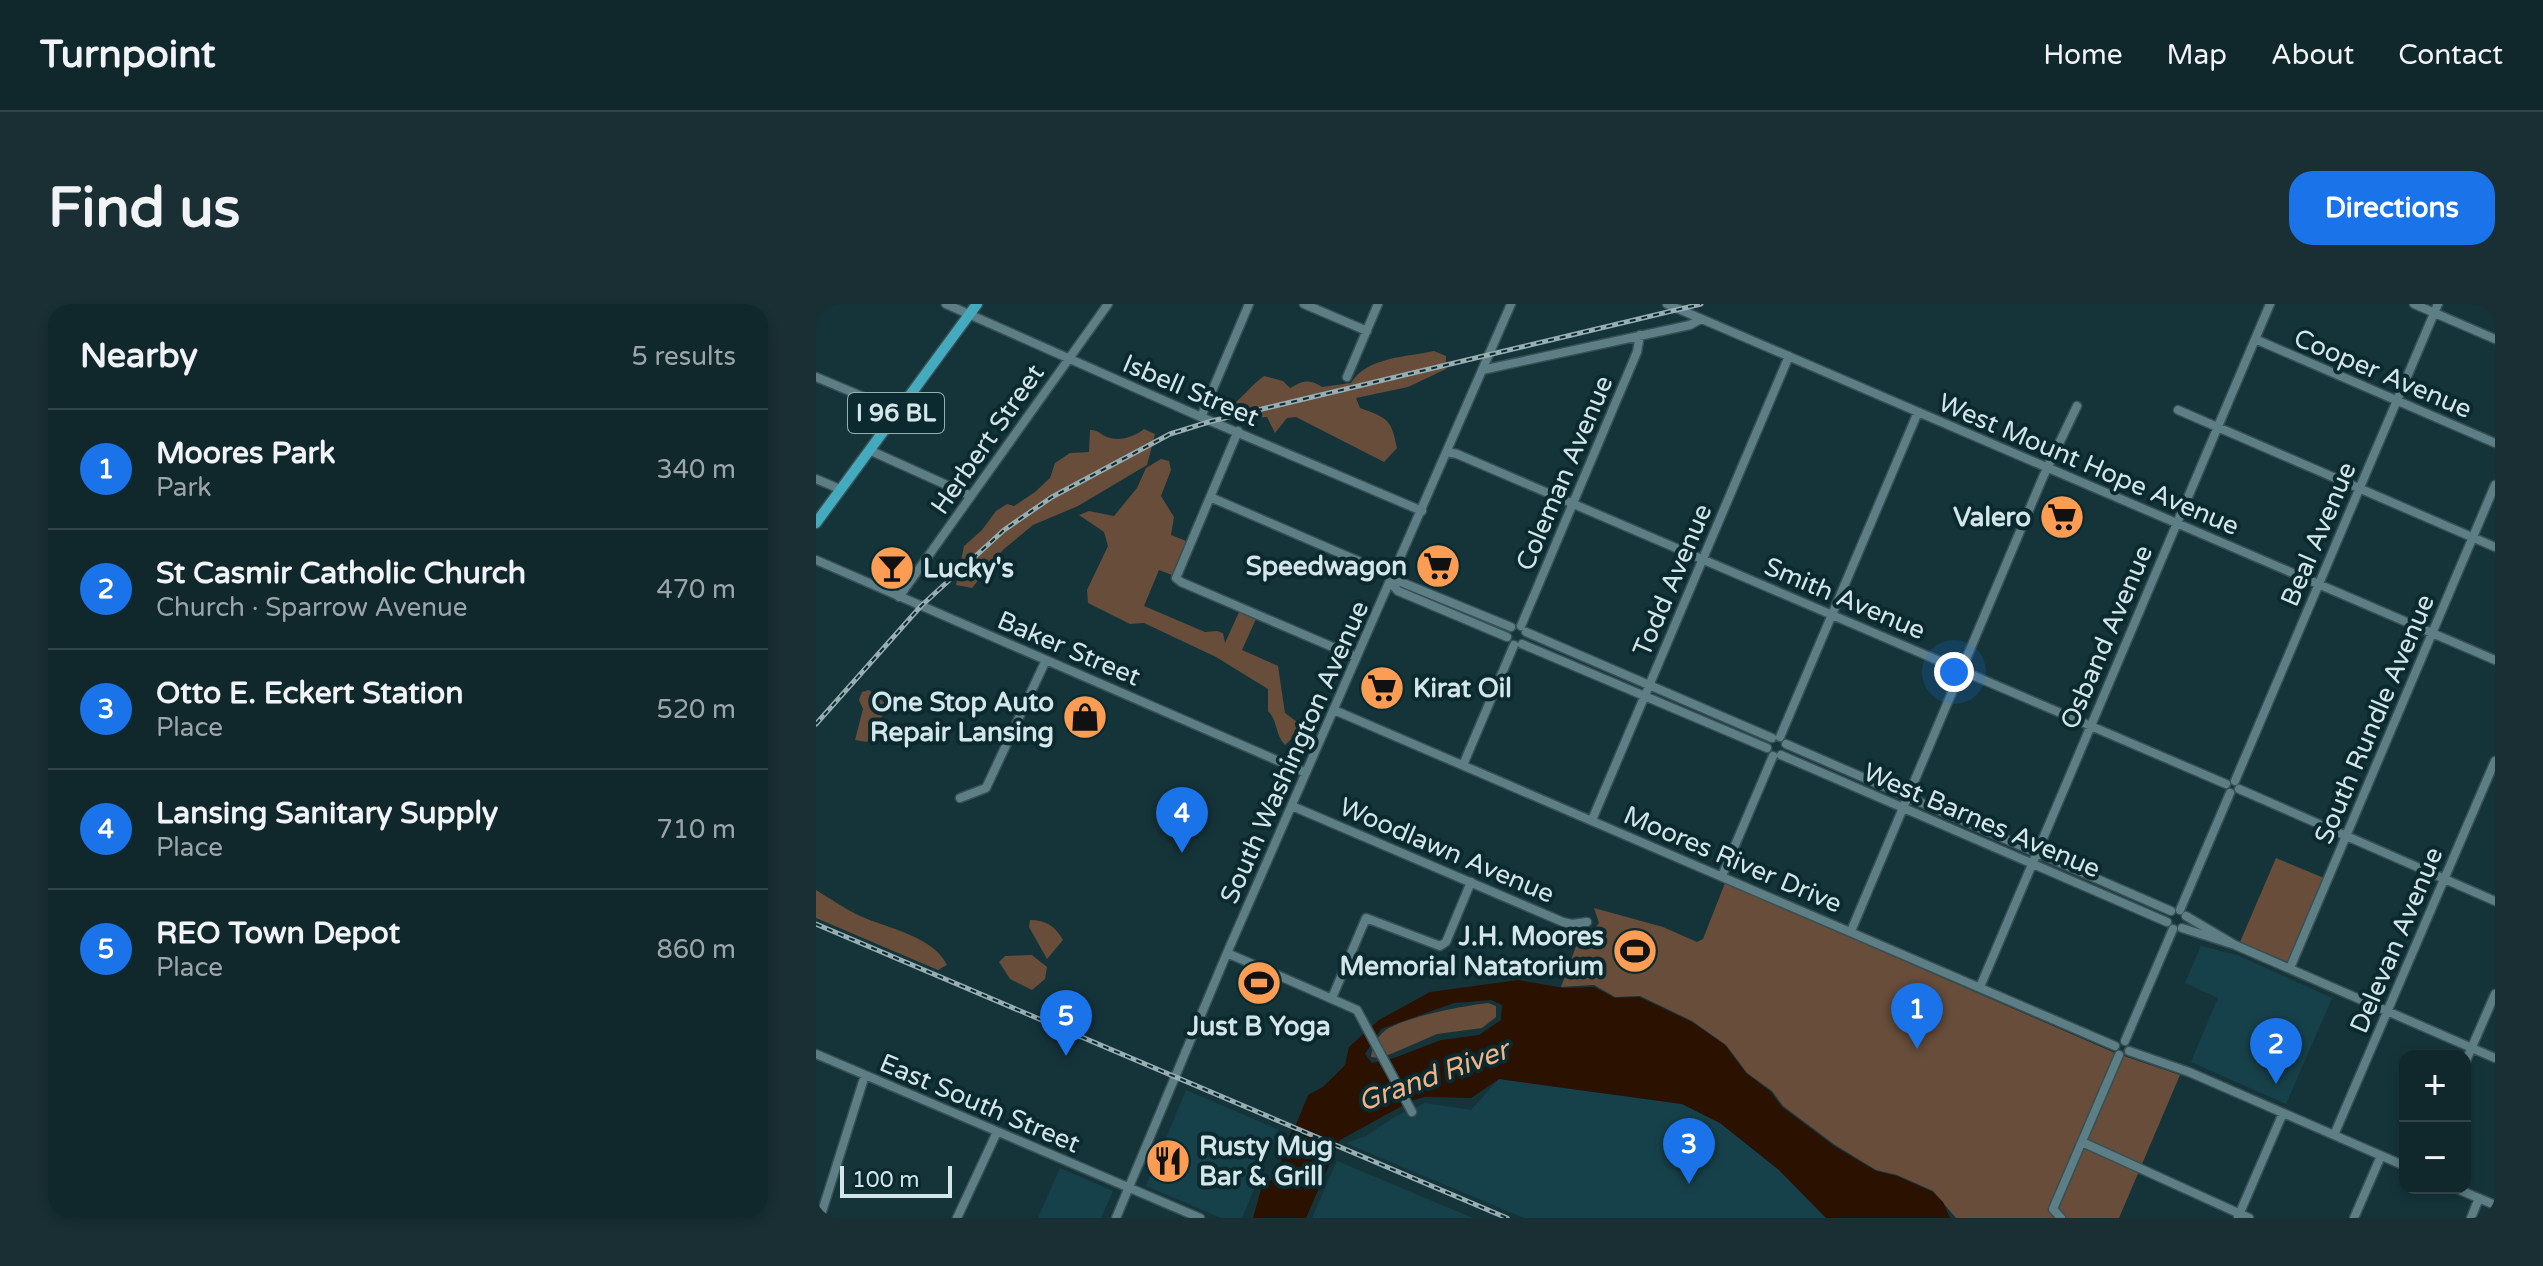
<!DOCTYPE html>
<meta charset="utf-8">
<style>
body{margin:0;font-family:"Varela Round",sans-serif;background:#192f34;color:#f1f3f6}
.controls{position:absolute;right:24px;bottom:24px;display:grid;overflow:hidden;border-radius:16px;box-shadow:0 4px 12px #0003}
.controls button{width:72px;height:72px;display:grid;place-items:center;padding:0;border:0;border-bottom:2px solid #304448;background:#10272c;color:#f1f3f6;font:40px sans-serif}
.scale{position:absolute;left:24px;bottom:20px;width:112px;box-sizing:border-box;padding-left:8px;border:4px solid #d4e6e9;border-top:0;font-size:22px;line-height:28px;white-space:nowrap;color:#d4e6e9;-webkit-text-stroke:6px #0a2a30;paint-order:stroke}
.you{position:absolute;left:1138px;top:368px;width:28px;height:28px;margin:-20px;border:6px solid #fff;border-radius:50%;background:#1a73e8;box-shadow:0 0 0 12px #1a73e833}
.badge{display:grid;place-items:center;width:52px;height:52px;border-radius:50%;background:#1a73e8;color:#fff;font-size:26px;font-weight:700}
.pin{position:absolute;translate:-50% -66px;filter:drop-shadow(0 2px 4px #0008)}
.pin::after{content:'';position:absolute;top:42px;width:28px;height:24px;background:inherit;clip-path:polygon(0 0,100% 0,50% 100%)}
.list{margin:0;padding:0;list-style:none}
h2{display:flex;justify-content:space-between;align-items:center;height:104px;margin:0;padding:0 32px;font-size:34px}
h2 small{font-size:26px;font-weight:400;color:#9ca5a9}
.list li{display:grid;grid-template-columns:52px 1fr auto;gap:24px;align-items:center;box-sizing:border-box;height:120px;padding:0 32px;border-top:2px solid #304448}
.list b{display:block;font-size:30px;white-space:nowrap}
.list p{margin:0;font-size:26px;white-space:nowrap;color:#9ca5a9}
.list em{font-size:26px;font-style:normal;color:#9ca5a9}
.map{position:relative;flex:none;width:1679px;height:914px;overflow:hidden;border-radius:24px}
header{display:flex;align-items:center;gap:48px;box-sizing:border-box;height:112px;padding:0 40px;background:#10272c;border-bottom:2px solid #304448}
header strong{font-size:38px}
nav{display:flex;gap:44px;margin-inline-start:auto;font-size:28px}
.intro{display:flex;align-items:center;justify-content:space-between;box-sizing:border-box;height:192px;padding:0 48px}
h1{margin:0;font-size:56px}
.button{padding:20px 36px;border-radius:24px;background:#1a73e8;color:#fff;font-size:28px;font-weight:700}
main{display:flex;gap:48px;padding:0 48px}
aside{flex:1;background:#10272c;border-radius:24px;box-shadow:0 4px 12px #0003}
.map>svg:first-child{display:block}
.built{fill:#17414a}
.green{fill:#674d3a}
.water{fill:#2a1100;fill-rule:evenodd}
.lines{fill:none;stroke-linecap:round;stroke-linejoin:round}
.minor-casing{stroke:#375055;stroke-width:11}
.major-casing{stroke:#375055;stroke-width:13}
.minor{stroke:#5e7e85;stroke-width:8}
.major{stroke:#44aabd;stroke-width:10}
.rail-casing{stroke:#98aeb2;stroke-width:5}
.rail{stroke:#0a2a30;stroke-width:2;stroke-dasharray:6;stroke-linecap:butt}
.labels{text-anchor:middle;stroke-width:8;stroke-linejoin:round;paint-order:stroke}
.shield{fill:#0a2a30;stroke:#97aeb2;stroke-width:2}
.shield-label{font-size:24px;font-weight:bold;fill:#d4e6e9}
.street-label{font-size:26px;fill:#d4e6e9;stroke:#0a2a30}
.poi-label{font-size:26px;font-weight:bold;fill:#d4e6e9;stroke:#0a2a30;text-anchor:end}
.water-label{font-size:28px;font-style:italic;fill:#f4b386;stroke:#0a2a30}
</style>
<header>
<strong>Turnpoint</strong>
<nav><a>Home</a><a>Map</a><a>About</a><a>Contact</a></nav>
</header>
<div class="intro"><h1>Find us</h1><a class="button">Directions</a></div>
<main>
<aside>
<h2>Nearby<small>5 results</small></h2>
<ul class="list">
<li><span class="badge">1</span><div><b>Moores Park</b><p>Park</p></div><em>340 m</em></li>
<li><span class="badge">2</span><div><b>St Casmir Catholic Church</b><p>Church · Sparrow Avenue</p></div><em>470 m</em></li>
<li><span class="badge">3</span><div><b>Otto E. Eckert Station</b><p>Place</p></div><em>520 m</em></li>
<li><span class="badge">4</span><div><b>Lansing Sanitary Supply</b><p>Place</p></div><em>710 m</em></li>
<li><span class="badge">5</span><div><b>REO Town Depot</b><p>Place</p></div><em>860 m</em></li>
</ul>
</aside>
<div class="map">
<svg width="1679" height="914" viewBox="0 0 1679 914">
<rect width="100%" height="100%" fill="#15343a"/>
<!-- built -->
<path class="built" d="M1385,642l36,9 95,43 -46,106 -95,-42 27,-64 -33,-15z
M683,775l183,25 38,19 59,47 47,48h-302l-178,-75 20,-7 30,-20 29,-13 46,7z
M370,786l93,40 -37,88h-21l-75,-32z
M521,857l136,57h-161z
M244,864l53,23 -12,27h-63z"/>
<!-- green -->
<path class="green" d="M618,47l12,5v13l-38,18 -52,11 4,10c27,10 31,10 37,40l-13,14 -88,-45 -9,1 -12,15 -8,-16 -16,1 -6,5 -18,-11v-3c14,-9 23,-23 37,-33l19,5 7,7c12,-7 19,-10 32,-1l29,-4c15,-26 56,-26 83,-32z
M328,125l11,5 -8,31 -69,41 -45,19 -29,24 -32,39 -16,-3 8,-39 18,-16 14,-19 11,-7 7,2 21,-14 15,-14 5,-15 15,-10 19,-1 1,-22c10,0 11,6 20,8 11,3 26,-2 34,-9z
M345,155l8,2 2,9 -10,26 13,21 -3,18 15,6 -14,34 -13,-5 -15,36 61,26 12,-1 6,2 2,10 14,-31 17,7 -14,31 36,16 7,47 19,14 -19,18c-10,-10 -7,-24 -17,-34v-22l-52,-32 -72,-34 -14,1 -42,-21 -1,-13 21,-44 -4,-14 -25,-17 10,-4 25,5 23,-28 9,-20z
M53,386l18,15 -10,23 -10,14 -12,-2 8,-31 -4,-9 3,-8z
M1460,554l48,20 -36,84 -48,-20z
M909,579l390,170 65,22 -61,143h-163l-23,-27 -36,-16 -21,-5 -41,-25 -52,-39 -11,-15 -25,-18 -21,-28 -34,-24 -52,-25 -25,1 -21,-12 -33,2 18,-49 12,-5 8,-10 -5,-15 69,19 34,15 6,-3z
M0,586c15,9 29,19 44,26 29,13 73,20 87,49l-9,5 -122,-52z
M214,616c16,0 25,6 33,20l-16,19 -18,-32z
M216,651l15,12 -2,12 -13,11 -22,-11 -11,-17 6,-6z
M672,699l8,3v11l-14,11 -45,6 -46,20 -13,4 -7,-1c1,-10 7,-22 16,-28 23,-13 75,-23 101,-26z"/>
<!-- water -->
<path class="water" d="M814,627c13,2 24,13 22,27l-7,11 -11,-1 -17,-17 4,-16z
M702,676l46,8 30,-1 21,11 24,-1 53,25 33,23 21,28 25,19 11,15 52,39 42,25 21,5 36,16 10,10 7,16h-124l-47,-48 -59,-47 -38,-19 -183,-25 -28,19 -47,-1 -13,4 -71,39 -34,78h-53l9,-32 18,-12 3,-27 15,-27 10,-25 15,-8 22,-22 4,-18 30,-27 51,-28zM675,696l11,5 -1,15 -22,15 -38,5 -47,18 -22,5 -7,-9 16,-25 73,-26z"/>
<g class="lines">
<!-- minor casing -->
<g class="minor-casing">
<path id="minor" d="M130,0l255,113 221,94
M488,0l63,27
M851,0l828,356
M1598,0l81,35
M1439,35l240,104
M666,66l208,-45 11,-6
M0,73l81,34
M531,73l31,-73
M1362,106l317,137
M385,113l48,-113
M422,127l-62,147 5,4 175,75
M53,146l102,46
M631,148l10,2 769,330
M0,175l24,10
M394,193l183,79
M0,256l490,213
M574,278l8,9 109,46
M574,278h11l110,45
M83,293l209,-293
M705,322l116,-274 3,-17
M710,328l246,106
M706,340l245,104
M518,406l781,336
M964,433l138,-325
M970,440l385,167
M965,451l386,167
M647,461l51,-120
M1419,477l203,-477
M1423,485l256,112
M144,494l26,-10 60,-128
M476,502l271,116 9,2 15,-2
M776,516l197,-464
M906,572l51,-120
M1364,606l50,-117
M1366,624l53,17 -49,-29
M1035,627l192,-454 34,-71
M1419,641l260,113
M411,649l130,57 55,102
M1474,664l205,-483
M1164,683l290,-683
M516,694l34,-80 74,28 6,-4 25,-60
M1309,737l48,-112
M1313,747l60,21 216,94
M0,750l384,164
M1649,759l30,-69
M1518,831l161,-374
M1266,838l167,76
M1639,884l40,17
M1422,913l45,-104
M4,914l45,-143
M141,914l40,-86
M300,914l111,-265 284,-649
M1245,914l-8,-9 66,-154
M1538,914l27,-62
M1655,914l8,-20"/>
</g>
<!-- major casing -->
<g class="major-casing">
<path id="major" d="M0,219l161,-219"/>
</g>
<!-- minor -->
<use href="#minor" class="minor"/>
<!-- major -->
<use href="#major" class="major"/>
<!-- rail casing -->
<g class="rail-casing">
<path id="rail" d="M0,420l105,-118 83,-76 48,-33 118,-63 42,-13 489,-117
M0,620l691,294"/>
</g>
<!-- rail -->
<use href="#rail" class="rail"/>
</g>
<!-- icons -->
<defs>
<g id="supermarket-disc" transform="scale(2.3)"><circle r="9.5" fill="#fc9d53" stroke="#0a2a30"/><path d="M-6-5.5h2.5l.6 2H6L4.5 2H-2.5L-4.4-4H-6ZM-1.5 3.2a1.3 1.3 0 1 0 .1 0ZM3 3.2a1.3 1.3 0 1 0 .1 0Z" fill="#111"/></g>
<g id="bar-disc" transform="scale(2.3)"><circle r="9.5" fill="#fc9d53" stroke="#0a2a30"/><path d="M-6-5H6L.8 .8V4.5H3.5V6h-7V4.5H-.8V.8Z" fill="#111"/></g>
<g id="shop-disc" transform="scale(2.3)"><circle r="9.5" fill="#fc9d53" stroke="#0a2a30"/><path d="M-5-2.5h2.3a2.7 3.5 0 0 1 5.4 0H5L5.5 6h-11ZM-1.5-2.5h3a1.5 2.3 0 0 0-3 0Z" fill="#111"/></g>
<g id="stadium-disc" transform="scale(2.3)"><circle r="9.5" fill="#fc9d53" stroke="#0a2a30"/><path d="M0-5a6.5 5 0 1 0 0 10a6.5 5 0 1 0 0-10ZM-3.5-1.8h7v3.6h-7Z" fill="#111"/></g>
<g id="restaurant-disc" transform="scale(2.3)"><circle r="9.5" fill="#fc9d53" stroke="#0a2a30"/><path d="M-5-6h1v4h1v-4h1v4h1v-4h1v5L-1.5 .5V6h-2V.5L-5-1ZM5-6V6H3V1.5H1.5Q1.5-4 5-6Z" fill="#111"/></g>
</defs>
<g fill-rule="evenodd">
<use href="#supermarket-disc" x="1246" y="213"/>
<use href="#supermarket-disc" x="622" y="262"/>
<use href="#bar-disc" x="76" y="264"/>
<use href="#supermarket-disc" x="566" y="384"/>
<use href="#shop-disc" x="269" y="413"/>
<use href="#stadium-disc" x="819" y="647"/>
<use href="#stadium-disc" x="443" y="679"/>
<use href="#restaurant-disc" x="352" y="857"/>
</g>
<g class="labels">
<!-- shield labels -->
<rect class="shield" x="32" y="89" width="96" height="40" rx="6"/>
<g class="shield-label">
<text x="80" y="117">I 96 BL</text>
</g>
<!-- street labels -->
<g class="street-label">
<text transform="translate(1567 69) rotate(23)" y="9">Cooper Avenue</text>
<text transform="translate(375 86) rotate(23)" y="9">Isbell Street</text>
<text transform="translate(171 135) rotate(-55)" y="9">Herbert Street</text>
<text transform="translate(1273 160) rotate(23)" y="9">West Mount Hope Avenue</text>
<text transform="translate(748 169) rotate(-67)" y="9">Coleman Avenue</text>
<text transform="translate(1502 230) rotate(-67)" y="9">Beal Avenue</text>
<text transform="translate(856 276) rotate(-67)" y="9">Todd Avenue</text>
<text transform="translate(1029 294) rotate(23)" y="9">Smith Avenue</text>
<text transform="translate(1290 333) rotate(-67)" y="9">Osband Avenue</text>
<text transform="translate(253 344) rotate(23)" y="9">Baker Street</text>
<text transform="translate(1558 415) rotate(-67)" y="9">South Rundle Avenue</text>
<text transform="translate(478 448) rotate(-66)" y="9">South Washington Avenue</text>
<text transform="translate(1166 516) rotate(23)" y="9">West Barnes Avenue</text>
<text transform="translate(631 546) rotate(23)" y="9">Woodlawn Avenue</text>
<text transform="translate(917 555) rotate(23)" y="9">Moores River Drive</text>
<text transform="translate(1580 636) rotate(-67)" y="9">Delevan Avenue</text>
<text transform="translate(164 799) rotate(23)" y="9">East South Street</text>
</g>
<!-- poi labels -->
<g class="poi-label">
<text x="1215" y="222">Valero</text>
<text x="591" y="271">Speedwagon</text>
<text x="107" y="273" text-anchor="start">Lucky's</text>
<text x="597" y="393" text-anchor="start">Kirat Oil</text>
<text x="238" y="407">One Stop Auto<tspan x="238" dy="30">Repair Lansing</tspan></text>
<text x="788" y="641">J.H. Moores<tspan x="788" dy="30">Memorial Natatorium</tspan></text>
<text x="443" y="731" text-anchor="middle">Just B Yoga</text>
<text x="383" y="851" text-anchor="start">Rusty Mug<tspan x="383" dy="30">Bar &amp; Grill</tspan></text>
</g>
<!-- water labels -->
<g class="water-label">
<text transform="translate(617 771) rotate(-20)" y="10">Grand River</text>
</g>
</g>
</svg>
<div class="controls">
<button>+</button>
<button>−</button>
</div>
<div class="scale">100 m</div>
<div class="you"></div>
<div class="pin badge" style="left:1101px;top:745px">1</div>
<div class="pin badge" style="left:1460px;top:780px">2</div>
<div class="pin badge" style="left:873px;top:880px">3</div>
<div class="pin badge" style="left:366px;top:549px">4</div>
<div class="pin badge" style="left:250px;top:752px">5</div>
</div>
</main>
